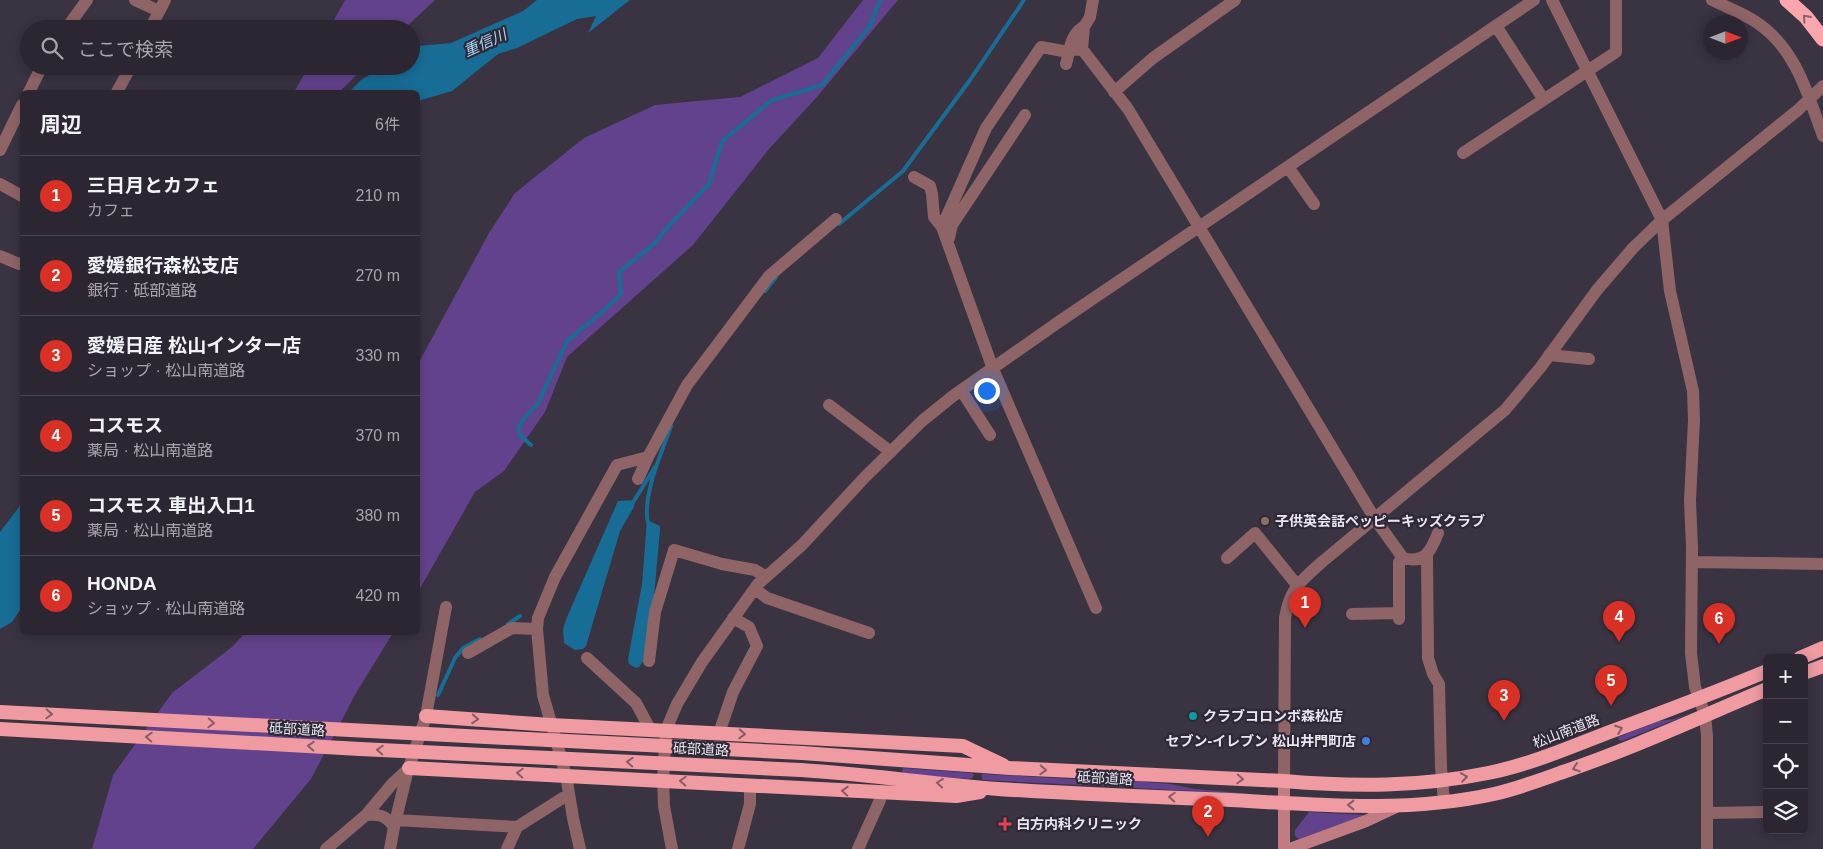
<!DOCTYPE html>
<html lang="ja">
<meta charset="utf-8">
<style>
body{margin:0;font-family:Arial,"Noto Sans JP",sans-serif;background:#332e3a;color:#f1f3f6}
.controls{position:absolute;right:15px;bottom:15px;display:grid;overflow:hidden;border-radius:8px;box-shadow:0 2px 12px #0003}
.controls button{width:45px;height:45px;display:grid;place-items:center;padding:0;border:0;border-bottom:1px solid #47434d;background:#2b2632;color:#f1f3f6;font:25px sans-serif}
.compass{position:absolute;left:1703px;top:15px;width:45px;height:45px;border-radius:50%;background:#2b2632;box-shadow:0 2px 12px #0003;rotate:90deg}
.you{position:absolute;left:986px;top:390px;width:18px;height:18px;margin:-12px;border:4px solid #fff;border-radius:50%;background:#1a73e8;box-shadow:0 0 0 8px #1a73e833}
.badge{display:grid;place-items:center;width:32px;height:32px;border-radius:50%;background:#d93025;color:#fff;font-size:16px;font-weight:700}
.pin{position:absolute;translate:-50% -41px;filter:drop-shadow(0 1px 2px #0008)}
.pin::after{content:'';position:absolute;top:26px;width:18px;height:15px;background:inherit;clip-path:polygon(0 0,100% 0,50% 100%)}
.list{margin:0;padding:0;list-style:none}
h2{display:flex;justify-content:space-between;align-items:center;height:65px;margin:0;padding:0 20px;font-size:21px}
h2 small{font-size:16px;font-weight:400;color:#a6a5ac}
.list li{display:grid;grid-template-columns:32px 1fr auto;gap:15px;align-items:center;box-sizing:border-box;height:80px;padding:0 20px;border-top:1px solid #47434d}
.list b{display:block;font-size:19px;white-space:nowrap}
.list p{margin:0;font-size:16px;white-space:nowrap;color:#a6a5ac}
.list em{font-size:16px;font-style:normal;color:#a6a5ac}
.icon{flex:none;width:28px;height:28px;fill:none;stroke:currentColor;stroke-width:2;stroke-linecap:round;stroke-linejoin:round}
.map{position:relative;flex:none;width:1823px;height:849px;overflow:hidden}
.search{position:absolute;background:#2b2632;box-shadow:0 2px 12px #0003;left:20px;top:20px;width:400px;height:55px;display:flex;align-items:center;gap:12px;box-sizing:border-box;padding:0 18px;border-radius:28px;color:#a6a5ac;font-size:19px}
.panel{position:absolute;background:#2b2632;box-shadow:0 2px 12px #0003;left:20px;top:90px;width:400px;height:545px;border-radius:8px}
.map>svg:first-child{display:block}
.green{fill:#63428d}
.water{fill:#186d97}
.lines{fill:none;stroke-linecap:round;stroke-linejoin:round}
.stream{stroke:#186d97;stroke-width:4}
.minor{stroke:#8f6467;stroke-width:12}
.secondary{stroke:#c07c82;stroke-width:12}
.trunk{stroke:#f09aa2;stroke-width:14}
.motorway{stroke:#faa6ae;stroke-width:15}
.trunk-bridge{stroke:#f09aa2;stroke-width:14}
.oneway{stroke:#8a616d}
.oneway2{stroke:#865c67}
.education-dot{fill:#8d6e63;stroke:#2f2937;stroke-width:2}
.culture-dot{fill:#0f9aa8;stroke:#2f2937;stroke-width:2}
.shop-dot{fill:#3f7fe0;stroke:#2f2937;stroke-width:2}
.health-dot{fill:#e0444e;stroke:#2f2937;stroke-width:2}
.labels{text-anchor:middle;stroke-width:4.5;stroke-linejoin:round;paint-order:stroke}
.poi-label{font-size:14px;font-weight:bold;fill:#e9e6ef;stroke:#2f2937;text-anchor:start}
.street-label{font-size:14px;fill:#e9e6ef;stroke:#2f2937}
.water-label{font-size:15px;font-style:italic;fill:#a8d6f2;stroke:#2f2937}
</style>
<div class="map">
<svg width="1823" height="849" viewBox="0 0 1823 849">
<rect width="100%" height="100%" fill="#393342"/>
<!-- green -->
<path class="green" d="M345,0h90l-31,29h-75z
M863,0h35l-82,98 -47,51 -76,96 -126,112 -22,55 -41,59 -29,21 -57,100v-228l71,-131 26,-40 69,-55 71,-33 85,-8 78,-39z
M309,66h57l-27,26h-45z
M245,633h148l-37,60 -45,86 -58,70h-161l21,-74 59,-82 60,-46z
M1694,712l-72,29 -3,-1 -1,-3 3,-1 38,-15 15,-2z
M903,768l69,5 2,2 -2,3 -3,1 -65,-5 -2,-3z
M983,774l141,8 1,3 -3,2 -139,-7 -2,-5z
M1135,781l35,3 25,5 57,5 -117,-6 -2,-1v-4z
M1309,812l56,3 -66,24 -4,-3v-6z"/>
<!-- water -->
<path class="water" d="M537,0h93l-42,33 8,-17 -19,3 -60,29 -19,6 -46,37 -34,10v-9h-69l12,-12 23,-14h27v-16l7,-4 33,-3 72,-32z
M635,500l-1,7 -14,24 -34,115 -3,3 -8,1 -11,-7 -1,-14 4,-12 51,-116z
M22,503v104l-10,15 -12,7v-97z
M647,520l13,6v4l-6,66 -11,65 -4,6 -3,1 -7,-4 -1,-5 14,-75z"/>
<g class="lines">
<!-- stream -->
<path class="stream" d="M839,224l64,-53 67,-91 54,-80
M765,291l11,-14
M531,445l-11,-10 -2,-7 5,-8 15,-17 29,-62 42,-35 12,-13 -2,-21 36,-29 12,-15 42,-44 13,-43 50,-41 50,-15 48,-59 10,-26
M632,504l23,-37
M648,523c-6,-28 14,-71 23,-97
M508,624l12,-8
M438,695l17,-37 8,-10 17,-9"/>
<!-- minor -->
<path class="minor" d="M135,0l24,11
M1093,0l-3,17 -6,10 -2,22 46,60 247,410 28,39c22,6 28,-7 35,-25
M1552,0l110,220 8,71 23,100 1,29 -4,80 2,48 -1,105 4,34 10,28 2,21v113
M1712,0c14,7 31,13 44,22 40,26 52,73 67,114
M1496,26l48,74
M66,29l21,-29
M150,29l15,-29
M1066,64c4,-14 4,-29 17,-37
M29,92l13,-26
M117,92l14,-26
M1114,92l39,-34 82,-58
M0,150l22,-45
M1463,153l153,-101v-52
M1288,167l26,37
M914,177l16,9 2,8 2,23 8,10 51,142 103,239
M0,184l22,12
M942,227l44,-99 55,-81 22,4 19,-2
M949,238l3,-13 73,-110
M0,256l19,8 3,-1
M1549,355l40,4
M961,390l29,45
M829,405l62,47
M638,479l10,-22
M1427,555l1,103 5,16 6,10 2,83 3,35
M1227,558l28,-25 42,52
M1692,562l131,2
M755,589l12,9 102,35
M1352,614l47,-1
M1399,619v-57l4,-4
M468,653l44,-25 25,1
M587,658l49,45 14,26
M649,661l6,-49 19,-62 48,14 33,6 11,7
M719,733l14,-41 24,-46 -8,-19 -16,-9
M1284,781l1,-163c5,-30 16,-37 37,-56l183,-152 35,-42 57,-78 36,-42 29,-28 136,-110 25,-24
M1707,813l60,-1
M366,815c13,-1 20,0 28,12
M396,820l121,7
M326,849l40,-34 26,-31 17,-16 17,-52 20,-109
M390,849l4,-22 14,-58
M507,849l10,-22 52,-33
M580,849l-7,-31 -7,-43 -23,-80 -6,-66 1,-11 17,-41 62,-112 31,-8 39,-72 82,-109 67,-57
M672,849l-8,-43 -1,-26 3,-50 11,-26 25,-42 56,-78 44,-39 63,-68 57,-56 31,-25 107,-75 474,-321
M738,849l12,-45v-19
M858,849l22,-49v-7"/>
<!-- secondary -->
<path class="secondary" d="M1284,849v-68
M1290,849l76,-28 32,-15"/>
<!-- trunk -->
<path class="trunk" d="M1800,658l23,-10
M1804,673l19,-7
M0,712l369,19
M426,716l125,9 412,21 40,19
M0,729l360,20
M802,753l208,15 274,13c70,6 136,6 204,-8 41,-8 80,-25 119,-40 54,-20 107,-40 160,-62
M409,768l547,28 24,-4
M801,770c66,4 131,14 197,19 78,5 156,8 233,11 87,5 177,13 263,-6 22,-5 44,-13 66,-21 71,-24 138,-55 207,-84"/>
<!-- motorway -->
<path class="motorway" d="M1787,0l19,17 17,22"/>
<!-- trunk-bridge -->
<path class="trunk-bridge" d="M369,731l433,22
M360,749l441,21"/>
</g>
<!-- one-way arrows -->
<defs><path id="oneway-chevron" d="M-2-3.5L2.5 0L-2 3.5" fill="none" stroke-width="1.6" stroke-linecap="round" stroke-linejoin="round" transform="scale(1.25)"/></defs>
<use class="oneway" href="#oneway-chevron" transform="translate(1806 18) rotate(-132)"/>
<g class="oneway2">
<use href="#oneway-chevron" transform="translate(49 714) rotate(3)"/>
<use href="#oneway-chevron" transform="translate(475 719) rotate(4)"/>
<use href="#oneway-chevron" transform="translate(211 723) rotate(3)"/>
<use href="#oneway-chevron" transform="translate(1619 729) rotate(-21)"/>
<use href="#oneway-chevron" transform="translate(742 734) rotate(3)"/>
<use href="#oneway-chevron" transform="translate(149 737) rotate(-177)"/>
<use href="#oneway-chevron" transform="translate(311 746) rotate(-177)"/>
<use href="#oneway-chevron" transform="translate(380 750) rotate(-177)"/>
<use href="#oneway-chevron" transform="translate(630 762) rotate(-177)"/>
<use href="#oneway-chevron" transform="translate(1576 768) rotate(161)"/>
<use href="#oneway-chevron" transform="translate(1043 770) rotate(3)"/>
<use href="#oneway-chevron" transform="translate(520 773) rotate(-177)"/>
<use href="#oneway-chevron" transform="translate(1464 777) rotate(-9)"/>
<use href="#oneway-chevron" transform="translate(1240 779) rotate(3)"/>
<use href="#oneway-chevron" transform="translate(683 781) rotate(-177)"/>
<use href="#oneway-chevron" transform="translate(940 783) rotate(-175)"/>
<use href="#oneway-chevron" transform="translate(845 791) rotate(-177)"/>
<use href="#oneway-chevron" transform="translate(1172 797) rotate(-177)"/>
<use href="#oneway-chevron" transform="translate(1351 805) rotate(-180)"/>
</g>
<!-- markers -->
<circle class="education-dot" cx="1265" cy="521" r="5"/>
<circle class="culture-dot" cx="1193" cy="716" r="5"/>
<circle class="shop-dot" cx="1366" cy="741" r="5"/>
<path class="health-dot" d="M1002.5 816.5h5v5h5v5h-5v5h-5v-5h-5v-5h5z"/>
<g class="labels">
<!-- poi labels -->
<g class="poi-label">
<text x="1275" y="526">子供英会話ペッピーキッズクラブ</text>
<text x="1203" y="721">クラブコロンボ森松店</text>
<text x="1356" y="746" text-anchor="end">セブン-イレブン 松山井門町店</text>
<text x="1016" y="829">白方内科クリニック</text>
</g>
<!-- street labels -->
<g class="street-label">
<text transform="translate(297 729) rotate(3)" y="5">砥部道路</text>
<text transform="translate(1566 731) rotate(-21)" y="5">松山南道路</text>
<text transform="translate(701 749) rotate(3)" y="5">砥部道路</text>
<text transform="translate(1105 778) rotate(3)" y="5">砥部道路</text>
</g>
<!-- water labels -->
<g class="water-label">
<text transform="translate(485 43) rotate(-24)" y="5">重信川</text>
</g>
</g>
</svg>
<div class="controls">
<button>+</button>
<button>−</button>
<button><svg class="icon" aria-label="locate" viewBox="0 0 24 24"><circle cx="12" cy="12" r="6"/><path d="M12 2v4M12 18v4M2 12h4M18 12h4"/></svg></button>
<button><svg class="icon" aria-label="layers" viewBox="0 0 24 24"><path d="M12 4l9 5-9 5-9-5zM3 14l9 5 9-5"/></svg></button>
</div>
<svg class="compass" viewBox="-18 -18 36 36"><path d="M0-13l5 13h-10z" fill="#e53935"/><path d="M0 13l5-13h-10z" fill="#a6a5ac"/></svg>
<div class="you"></div>
<div class="pin badge" style="left:1305px;top:628px">1</div>
<div class="pin badge" style="left:1208px;top:837px">2</div>
<div class="pin badge" style="left:1504px;top:721px">3</div>
<div class="pin badge" style="left:1619px;top:642px">4</div>
<div class="pin badge" style="left:1611px;top:706px">5</div>
<div class="pin badge" style="left:1719px;top:644px">6</div>
<div class="search"><svg class="icon" aria-label="search" viewBox="0 0 24 24"><circle cx="10" cy="10" r="6"/><path d="M15 15l6 6"/></svg>ここで検索</div>
<section class="panel">
<h2>周辺<small>6件</small></h2>
<ul class="list">
<li><span class="badge">1</span><div><b>三日月とカフェ</b><p>カフェ</p></div><em>210 m</em></li>
<li><span class="badge">2</span><div><b>愛媛銀行森松支店</b><p>銀行 · 砥部道路</p></div><em>270 m</em></li>
<li><span class="badge">3</span><div><b>愛媛日産 松山インター店</b><p>ショップ · 松山南道路</p></div><em>330 m</em></li>
<li><span class="badge">4</span><div><b>コスモス</b><p>薬局 · 松山南道路</p></div><em>370 m</em></li>
<li><span class="badge">5</span><div><b>コスモス 車出入口1</b><p>薬局 · 松山南道路</p></div><em>380 m</em></li>
<li><span class="badge">6</span><div><b>HONDA</b><p>ショップ · 松山南道路</p></div><em>420 m</em></li>
</ul>
</section>
</div>
